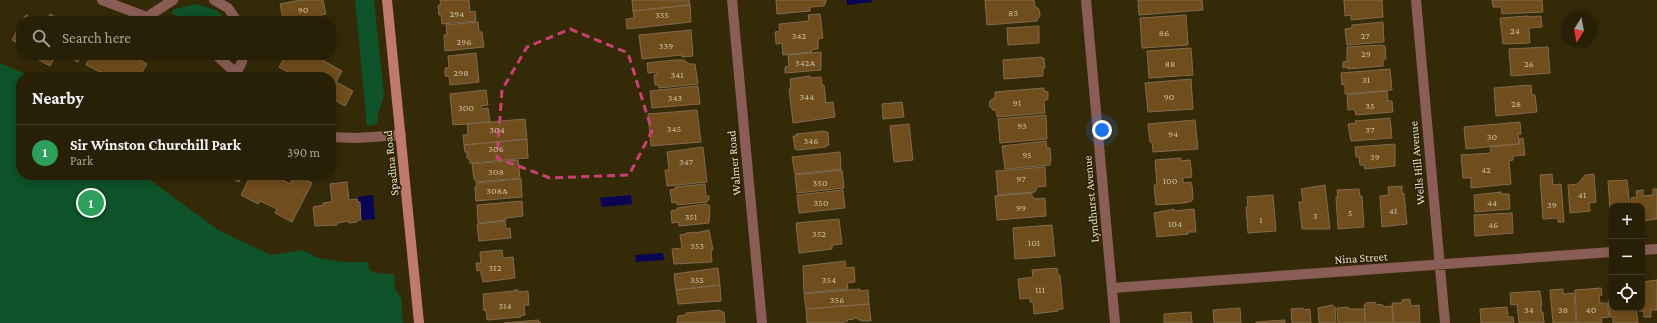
<!DOCTYPE html>
<meta charset="utf-8">
<style>
body{margin:0;font-family:"Crimson Pro",serif;background:#342d14;color:#f1f3f6}
.controls{position:absolute;right:12px;bottom:12px;display:grid;overflow:hidden;border-radius:8px;box-shadow:0 2px 10px #0003}
.controls button{width:36px;height:36px;display:grid;place-items:center;padding:0;border:0;border-bottom:1px solid #443e28;background:#282006;color:#f1f3f6;font:20px sans-serif}
.compass{position:absolute;left:1561px;top:12px;width:36px;height:36px;border-radius:50%;background:#282006;box-shadow:0 2px 10px #0003;rotate:191deg}
.you{position:absolute;left:1102px;top:130px;width:14px;height:14px;margin:-10px;border:3px solid #fff;border-radius:50%;background:#1a73e8;box-shadow:0 0 0 6px #1a73e833}
.badge{display:grid;place-items:center;width:26px;height:26px;border-radius:50%;background:#ea580c;color:#fff;font-size:13px;font-weight:700}
.pin{position:absolute;translate:-50% -50%;border:2px solid #fff;box-shadow:0 1px 4px #0006}
.list{margin:0;padding:0;list-style:none}
h2{display:flex;justify-content:space-between;align-items:center;height:52px;margin:0;padding:0 16px;font-size:17px}
h2 small{font-size:13px;font-weight:400;color:#a5a39b}
.list li{display:grid;grid-template-columns:26px 1fr auto;gap:12px;align-items:center;box-sizing:border-box;height:56px;padding:0 16px;border-top:1px solid #443e28}
.list b{display:block;font-size:15px;white-space:nowrap}
.list p{margin:0;font-size:13px;white-space:nowrap;color:#a5a39b}
.list em{font-size:13px;font-style:normal;color:#a5a39b}
.icon{flex:none;width:22px;height:22px;fill:none;stroke:currentColor;stroke-width:2;stroke-linecap:round;stroke-linejoin:round}
.map{position:relative;flex:none;width:1657px;height:323px;overflow:hidden}
.search{position:absolute;background:#282006;box-shadow:0 2px 10px #0003;left:16px;top:16px;width:320px;height:44px;display:flex;align-items:center;gap:10px;box-sizing:border-box;padding:0 14px;border-radius:16px;color:#a5a39b;font-size:15px}
.panel{position:absolute;background:#282006;box-shadow:0 2px 10px #0003;left:16px;top:72px;width:320px;height:108px;border-radius:16px}
.map>svg:first-child{display:block}
.green{fill:#0e5329}
.water{fill:#0b0353}
.building{fill:#704d1d;stroke:#826a4e}
.lines{fill:none;stroke-linecap:round;stroke-linejoin:round}
.street{stroke:#8a5e56;stroke-width:10}
.secondary{stroke:#bf7a6d;stroke-width:10}
.marked{fill:none;stroke:#c94072;stroke-width:3;stroke-dasharray:8 5;stroke-linejoin:round}
.labels{text-anchor:middle;stroke-width:3;stroke-linejoin:round;paint-order:stroke}
.number-label{font-size:10px;fill:#c9bca2}
.street-label{font-size:12px;fill:#e7e1cf;stroke:#2b2000}
</style>
<div class="map">
<svg width="1657" height="323" viewBox="0 0 1657 323">
<rect width="100%" height="100%" fill="#352a08"/>
<!-- green -->
<path class="green" d="M355,0h19l10,96 -6,17 -1,11 -10,2z
M196,4l20,6 12,11h-43l-12,-7 -1,-3 3,-2z
M0,63l32,14h-11v98h122l77,56 51,24 32,-5 15,8 26,4h24l1,7 6,4 19,1 1,15 6,9 2,25h-403z"/>
<!-- water -->
<path class="water" d="M847,0h25v2l-25,3z
M373,195l2,24 -14,1 -3,-23z
M631,195l1,9 -30,3 -2,-9z
M663,253l1,7 -28,2 -1,-7z"/>
<!-- building -->
<path class="building" d="M300,0h23l3,14 -5,1 1,6h-34l-1,-3 -4,1 -3,-15z
M440,0h29l1,12 5,-1 1,10 -34,3 -1,-9h-2l-1,-10h3z
M632,0h57l1,5 -57,6z
M776,0h50v1l-2,5 -14,1v4l-33,3z
M985,0h49l1,6 4,3 1,6 -3,6 -50,4z
M1138,0h64l1,10 -64,5z
M1344,0h38l1,17 -32,3v-5l-6,1z
M1492,0h50l1,12 -41,2 -1,-7h-8z
M690,5l1,17 -64,7 -1,-10 8,-1 -1,-7z
M50,14l14,7h-18z
M820,14l3,24 -5,1v10l-7,1 1,2 -29,3 -1,-12 -6,1 -1,-12 5,-1 -1,-7 30,-3 -1,-6z
M26,15l12,6h-16z
M1186,15l2,30 -46,3 -2,-30z
M1528,16v1l13,-1 1,11 -13,1 1,15 -27,1 -3,-26z
M478,22l1,10h3l2,15 -39,4 -1,-16h3l-1,-10z
M1383,22l1,20 -37,3 -2,-16 7,-1v-3z
M21,23v22l-9,-5z
M1039,26v17l-31,2 -1,-17z
M691,30l2,26 -11,1v-2l-40,4 -3,-24z
M1382,45l3,1 1,13h-3v7l-35,3v-2l-5,1v-6l4,-1v-14z
M1548,47l2,26 -39,3 -2,-27z
M1191,48l2,27 -44,3 -2,-27z
M821,52v18l-36,3v-6l4,-1 -1,-11z
M476,53l3,29 -29,3 -1,-9h-4v-8h4l-1,-12z
M30,55h26l-6,11z
M65,55h17l-4,7z
M91,55h45l-1,2 12,7 -8,13h-28l-4,-3 -2,3h-2l-5,-2 2,-3 -14,-7z
M286,55h10l4,2 1,-2 7,2 1,-2h4l29,16 -6,11 17,9 -8,15 -14,-8v-21h-39l-3,-2 1,-2 -11,-6z
M1042,57v2l2,-1 1,10h-2v8l-39,3 -1,-19z
M675,60h9l5,4h6l3,20 -39,4 -1,-3h-3l-1,-10 3,-1v-2l-9,1 -1,-10z
M1390,69l2,21 -47,4v-10l-3,1 -1,-12z
M810,76v2l11,-1 1,8h2l2,18 7,-1 2,15 -42,6 -4,-34h2l-1,-10z
M1191,79l2,30 -45,3 -3,-29z
M1531,85l1,10h3l2,17 -41,4 -2,-28z
M698,86l2,18 -48,4 -2,-17z
M1044,88v3l4,1v7l-4,2 1,12 -48,4 -1,-7h-3l-4,-4 1,-5 2,-2 3,-1v-6z
M486,90l2,15 -7,1v3l7,-1 2,14 -37,3 -3,-31z
M1387,91l1,10h4l1,11 -37,3 -2,-6 -6,1 -1,-15z
M902,102l2,15 -21,2 -1,-15z
M697,110l4,32 -50,4 -3,-32z
M1046,115l1,24 -47,4 -2,-24z
M1390,118l2,20 -41,3 -3,-17 8,-1 -1,-2z
M525,119l2,20 -63,6 -1,-10h5l-1,-11z
M1195,120l3,29 -45,3 -1,-10h-2l-2,-18z
M1520,122l1,12h-3l1,10 -53,5 -2,-22z
M909,124l4,36 -19,2 -4,-36z
M825,131v1h3l1,13 -3,1v1l-28,3 -3,-1 -2,-13h4l-1,-2z
M1523,138l2,17 -12,1v4l-4,1 2,23 -40,4v-10h-8l-2,-23 30,-2 -1,-7 29,-2v-5z
M527,139l1,19 -58,5v-3l-3,-2v-6h-2l-1,-7z
M1046,141l1,7h3l1,13h-1v4l-45,4 -3,-23z
M1395,144v22l-30,3 -1,-4h-4l-1,-8h-3l-1,-10z
M703,147l4,35 -40,4 -2,-16h4l-2,-18z
M840,152l1,17 -46,5 -3,-17z
M1181,158v3l9,-1 2,17 -9,1v5l8,-1v3h1l1,14h-1v2l-8,2 -28,2 -2,-20h3l-2,-25z
M518,160l2,18 -44,4 -1,-3h-1l-2,-15z
M1045,167l1,19 -9,1 -2,5 -37,3 -2,-24z
M842,170l2,18 -47,5 -2,-18z
M1552,174l1,11 8,-1 3,38h-6v-4l-15,1 -3,-44z
M1594,174l2,28 -7,1 1,8 -20,2 -2,-28 10,-1 7,-9z
M225,175h18l-4,7z
M251,175h22l17,9 5,-9 17,8 -20,39 -17,-9 2,-4 -17,-8 -2,3 -17,-9z
M521,179l1,18 -46,4 -1,-14h2l-1,-4z
M1627,180l3,26h-18l-1,18 -3,-43z
M347,182l2,18 8,-1 1,3h2l1,18h-4v2l-8,1v-2l-12,2v2l-22,1 -2,-19 10,-2v-2l9,-1 -2,-18z
M705,184l1,12h3v4h-2v2l-30,3v-3l-5,1 -2,-13 5,-1v-2z
M1325,185l5,44h-28l-3,-27h4l-2,-13z
M1402,186v8l2,-1 3,31 -25,3 -2,-31 9,-1 -1,-8z
M1359,189l1,7h2l2,31 -26,2 -2,-32h2l-1,-7z
M1653,189h4v30l-15,2v-15h-10l-1,-8 6,-1 -1,-6 7,-1v6l10,-1z
M843,190l2,18 -46,5 -2,-18z
M1501,192v2h8l1,15 -35,3 -1,-17z
M1032,193v4l4,2 9,-1 1,18 -49,4 -2,-24z
M1273,195l3,36 -28,2 -2,-26h2l-1,-10z
M522,201l1,15 -17,2v2l-28,3 -1,-18z
M706,204l4,2 -1,17 -30,3v-4l-7,1 -1,-12 6,-1v-2z
M1174,209v2l20,-2 2,23h-8v2l-31,3 -3,-24z
M1512,213l1,20 -38,3 -1,-21z
M839,219l3,25 -10,1v4l-33,4 -3,-30z
M505,221l1,8 4,-1 1,10 -32,3 -2,-17z
M1052,225l3,31 -40,3 -2,-31z
M709,230l4,20h-2l1,12 -38,2 -2,-15 10,-1 -2,-13 6,-1v-1l9,-1v1z
M502,250l1,8 10,-1 2,21 -32,4 -3,-12 -3,1 -1,-8h5l-1,-11z
M845,261l1,7 8,-1 1,15 -8,1 1,6 -44,4 -1,-27z
M718,268l2,17 -44,5 -2,-16z
M1057,268l1,7h2l3,34h-5v2l-24,3 -1,-12h-3v-4l-10,1 -2,-20 15,-2 -1,-7z
M1657,280v30h-6v7h-7v-6h-5v-3h3v-26z
M720,285l1,16 -43,3 -2,-14z
M1601,288l1,7h-3l1,8h7l2,14 -8,1 1,5h-25l-2,-33z
M860,289v2l8,-1 1,14 -63,5 -2,-15z
M1563,289v5l11,-1 2,30h-23l-3,-33z
M514,290h4v2l10,-1 1,14h-5l1,10 -5,1 1,1 -34,3 -1,-10 -2,1 -1,-17 31,-3z
M1610,290h2v18h24l2,15h-25v-6h-3l-2,-16h3z
M1540,291l2,14h-1v7h2l1,11h-25l-2,-19 -6,1 -1,-12z
M1410,299l1,7 8,-1 1,18h-26l-2,-20h10v-3z
M1375,302v2l8,1v2l9,-1 1,17h-27l-2,-18 2,-2z
M869,304l2,17h-9l-8,-4v2l-7,1 1,1 -7,2h-34l-1,-14z
M1332,305l3,2 1,16h-17l-1,-15z
M1348,307l1,2h15l1,14h-27l-1,-15z
M1507,307l1,10h5l1,6h-33l-1,-14z
M1240,308l1,15h-27l-1,-13z
M1303,308v2l7,-1 1,14h-19l-1,-14z
M720,310l1,2h3l1,11h-48l1,-7 8,-1v-2z
M1191,312l1,11h-28v-9z
M538,320l3,3h-37z
M1285,320v3h-29v-1z"/>
<g class="lines">
<!-- street -->
<path class="street" d="M102,0l55,21
M214,0l14,8 9,13
M732,0l30,323
M1086,0l29,323
M1416,0l29,323
M147,17l26,-17
M216,55l20,18 3,4
M236,73l6,-11 1,-7
M331,137l26,1 44,-3
M1642,250l15,-1
M1112,288l500,-36"/>
<!-- secondary -->
<path class="secondary" d="M387,0l32,323"/>
</g>
<!-- marked area -->
<path class="marked" d="M570,29l58,24 24,78 -23,44 -79,3 -53,-20 5,-68 25,-43z"/>
<g class="labels">
<!-- number labels -->
<g class="number-label">
<text x="303" y="13">90</text>
<text x="1013" y="16">83</text>
<text x="457" y="17">294</text>
<text x="662" y="18">335</text>
<text x="1515" y="34">24</text>
<text x="1164" y="36">86</text>
<text x="799" y="39">342</text>
<text x="1365" y="39">27</text>
<text x="464" y="45">296</text>
<text x="666" y="49">339</text>
<text x="1366" y="57">29</text>
<text x="805" y="66">342A</text>
<text x="1170" y="67">88</text>
<text x="1529" y="67">26</text>
<text x="461" y="76">298</text>
<text x="677" y="78">341</text>
<text x="1366" y="83">31</text>
<text x="807" y="100">344</text>
<text x="1169" y="100">90</text>
<text x="675" y="101">343</text>
<text x="1017" y="106">91</text>
<text x="1516" y="107">28</text>
<text x="1370" y="109">35</text>
<text x="466" y="111">300</text>
<text x="1022" y="129">93</text>
<text x="674" y="132">345</text>
<text x="497" y="133">304</text>
<text x="1370" y="133">37</text>
<text x="1173" y="137">94</text>
<text x="1492" y="140">30</text>
<text x="811" y="144">346</text>
<text x="496" y="152">306</text>
<text x="1027" y="158">95</text>
<text x="1375" y="160">39</text>
<text x="686" y="165">347</text>
<text x="1486" y="173">42</text>
<text x="496" y="175">308</text>
<text x="1021" y="182">97</text>
<text x="1170" y="184">100</text>
<text x="820" y="186">350</text>
<text x="497" y="194">308A</text>
<text x="1582" y="198">41</text>
<text x="821" y="206">350</text>
<text x="1492" y="206">44</text>
<text x="1552" y="208">39</text>
<text x="1021" y="211">99</text>
<text x="1393" y="214">41</text>
<text x="1350" y="216">5</text>
<text x="1315" y="219">3</text>
<text x="691" y="220">351</text>
<text x="1261" y="223">1</text>
<text x="1175" y="227">104</text>
<text x="1493" y="228">46</text>
<text x="819" y="237">352</text>
<text x="1034" y="246">101</text>
<text x="697" y="249">353</text>
<text x="495" y="271">312</text>
<text x="697" y="283">355</text>
<text x="829" y="283">354</text>
<text x="1040" y="293">111</text>
<text x="837" y="303">356</text>
<text x="505" y="309">314</text>
<text x="1529" y="313">34</text>
<text x="1563" y="313">38</text>
<text x="1591" y="313">40</text>
</g>
<!-- street labels -->
<g class="street-label">
<text transform="translate(391 163) rotate(-96)" y="4">Spadina Road</text>
<text transform="translate(734 163) rotate(-95)" y="4">Walmer Road</text>
<text transform="translate(1417 163) rotate(-95)" y="4">Wells Hill Avenue</text>
<text transform="translate(1091 199) rotate(-95)" y="4">Lyndhurst Avenue</text>
<text transform="translate(1361 258) rotate(-4)" y="4">Nina Street</text>
</g>
</g>
</svg>
<div class="controls">
<button>+</button>
<button>−</button>
<button><svg class="icon" aria-label="locate" viewBox="0 0 24 24"><circle cx="12" cy="12" r="6"/><path d="M12 2v4M12 18v4M2 12h4M18 12h4"/></svg></button>
</div>
<svg class="compass" viewBox="-18 -18 36 36"><path d="M0-13l5 13h-10z" fill="#e53935"/><path d="M0 13l5-13h-10z" fill="#a5a39b"/></svg>
<div class="you"></div>
<div class="pin badge" style="left:91px;top:203px;background:#2e9e5b">1</div>
<div class="search"><svg class="icon" aria-label="search" viewBox="0 0 24 24"><circle cx="10" cy="10" r="6"/><path d="M15 15l6 6"/></svg>Search here</div>
<section class="panel">
<h2>Nearby<small></small></h2>
<ul class="list">
<li><span class="badge" style="background:#2e9e5b">1</span><div><b>Sir Winston Churchill Park</b><p>Park</p></div><em>390 m</em></li>
</ul>
</section>
</div>
